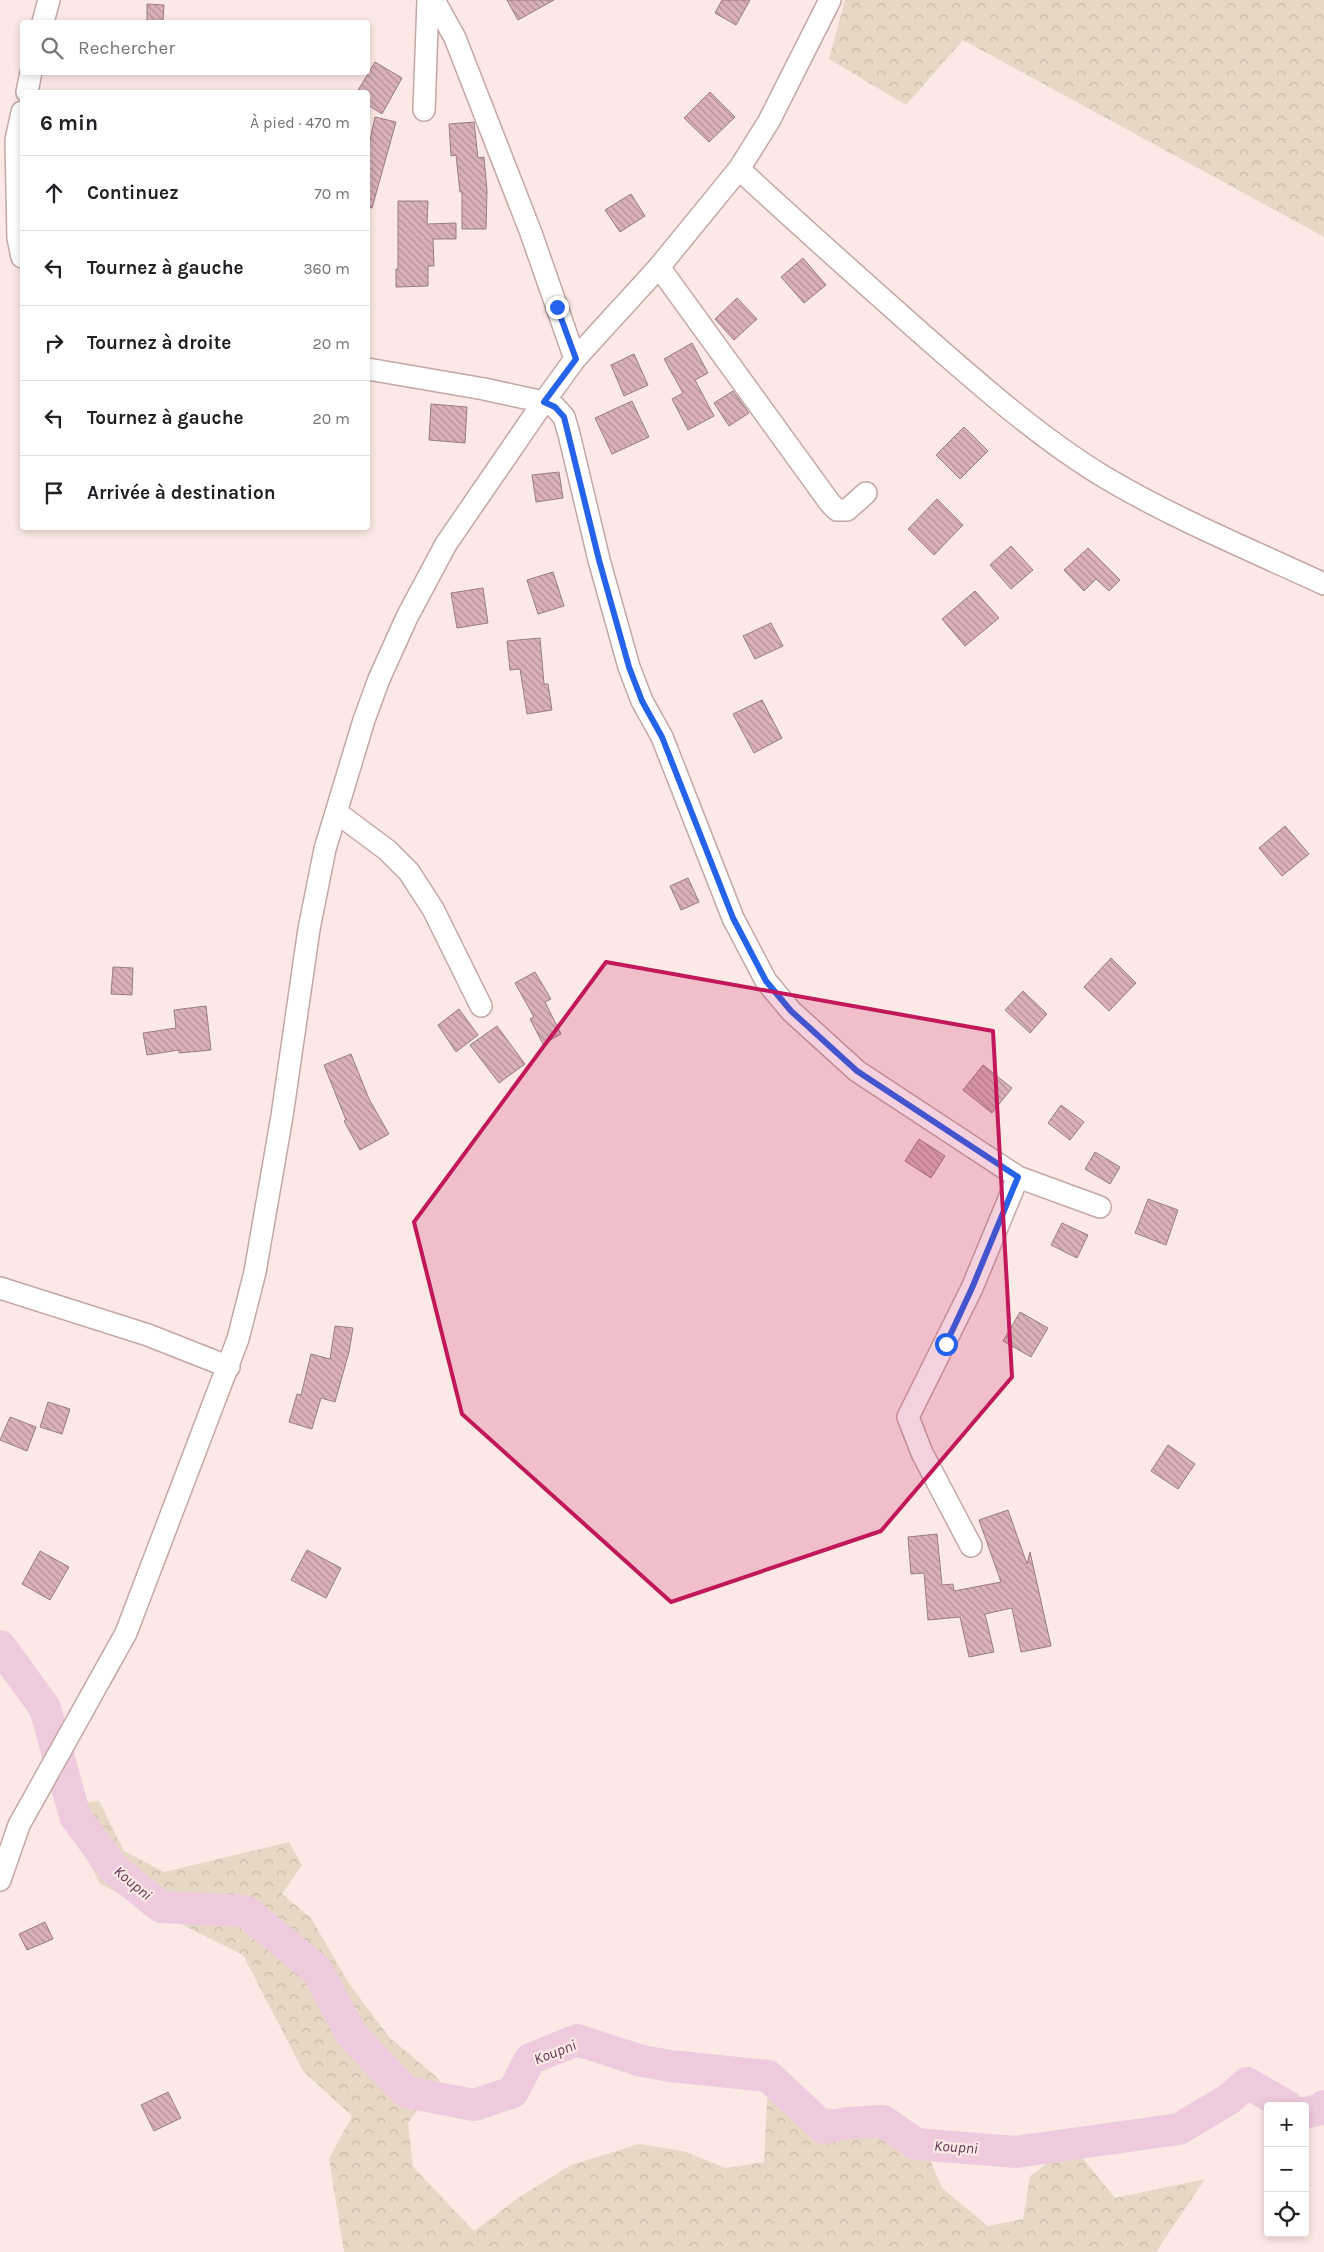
<!DOCTYPE html>
<html lang="fr">
<meta charset="utf-8">
<style>
body{margin:0;font-family:Karla,sans-serif;background:#f6f6f6;color:#202124}
.controls{position:absolute;right:15px;bottom:15px;display:grid;overflow:hidden;border-radius:5px;box-shadow:0 2px 8px #0003}
.controls button{width:45px;height:45px;display:grid;place-items:center;padding:0;border:0;border-bottom:1px solid #e0e0e0;background:#fff;color:#202124;font:25px sans-serif}
.stop{position:absolute;width:15px;height:15px;margin:-11px;border:4px solid #2563eb;border-radius:50%;background:#fff}
.stop.end{background:#2563eb;border-color:#fff;box-shadow:0 1px 5px #0008}
.list{margin:0;padding:0;list-style:none}
h2{display:flex;justify-content:space-between;align-items:center;height:65px;margin:0;padding:0 20px;font-size:21px}
h2 small{font-size:16px;font-weight:400;color:#757577}
.list li{display:grid;grid-template-columns:32px 1fr auto;gap:15px;align-items:center;box-sizing:border-box;height:75px;padding:0 20px;border-top:1px solid #e0e0e0}
.list b{display:block;font-size:19px;white-space:nowrap}
.list em{font-size:16px;font-style:normal;color:#757577}
.icon{flex:none;width:28px;height:28px;fill:none;stroke:currentColor;stroke-width:2;stroke-linecap:round;stroke-linejoin:round}
.map{position:relative;flex:none;width:1324px;height:2252px;overflow:hidden}
.search{position:absolute;background:#fff;box-shadow:0 2px 8px #0003;left:20px;top:20px;width:350px;height:55px;display:flex;align-items:center;gap:12px;box-sizing:border-box;padding:0 18px;border-radius:5px;color:#757577;font-size:19px}
.panel{position:absolute;background:#fff;box-shadow:0 2px 8px #0003;left:20px;top:90px;width:350px;height:440px;border-radius:5px}
.map>svg:first-child{display:block}
.forest{fill:url(#forest-crowns)}
.lines{fill:none;stroke-linecap:round;stroke-linejoin:round}
.river{stroke:#efcade;stroke-width:32}
.building{fill:url(#building-back-hatch);stroke:#997d82}
.street-casing{stroke:#c4a7a2;stroke-width:24}
.street{stroke:#fff;stroke-width:21}
.route{stroke:#2563eb;stroke-width:6}
.marked{fill:#c2185b;fill-opacity:0.2;stroke:#c2185b;stroke-width:4;stroke-linejoin:round}
.labels{text-anchor:middle;stroke-width:4.5;stroke-linejoin:round;paint-order:stroke}
.water-label{font-size:15px;font-style:italic;fill:#653652;stroke:#fce9e6}
</style>
<div class="map">
<svg width="1324" height="2252" viewBox="0 0 1324 2252">
<defs>
<pattern id="forest-crowns" width="20" height="18" patternUnits="userSpaceOnUse" patternTransform="scale(1.25)"><rect width="20" height="18" fill="#e7d8c5"/><path d="M2 6a3 3 0 1 1 6 0M12 15a3 3 0 1 1 6 0" fill="none" stroke="#c7b9a9"/></pattern>
<pattern id="building-back-hatch" width="6" height="6" patternUnits="userSpaceOnUse" patternTransform="scale(1.25)"><rect width="6" height="6" fill="#dab1b8"/><path d="M-1 5l2 2M0 0l6 6M5-1l2 2" fill="none" stroke="#b29096"/></pattern>
</defs>
<rect width="100%" height="100%" fill="#fce9e6"/>
<!-- forest -->
<path class="forest" d="M845,0h479v237l-361,-197 -57,65 -77,-46z
M99,1801l25,50 40,21 125,-30 13,23 -20,29 29,24 37,64 41,55 51,43 -32,43 5,44 61,64 47,-35 50,-31 68,-21 44,7 43,17 38,-6 3,-63 78,12 73,20 24,57 46,38 35,-7 7,-43 42,-31 43,53 90,-19 -49,73h-812l-15,-93 23,-43 -49,-45 -60,-116 -143,-71 -41,-79z"/>
<g class="lines">
<!-- river -->
<path class="river" d="M0,1646l45,62 30,108 38,52 48,39 84,4 72,59 34,64 55,58 68,13 39,-13 17,-33 47,-19 65,21 28,5 98,10 56,52 23,-5 36,-2 33,23 100,8 163,-23 50,-30 18,-16 40,23
M1305,2113l17,-4 2,-3"/>
</g>
<!-- building -->
<path class="building" d="M507,0h47l-36,20z
M722,0h28l-14,25 -21,-12z
M147,4l17,1 -1,17h-16z
M375,62l27,16 -20,36 -14,-9v-13h-11z
M710,92l25,25 -26,25 -25,-24z
M375,117l21,5 -24,86 -4,-1v-58z
M474,122l4,36 6,-1 3,33 -1,39h-24v-37h-2l-4,-37 -5,1 -2,-32z
M631,194l14,22 -25,16 -15,-22z
M398,201h30l-1,23 29,-1v16h-23l1,27h-6v20l-32,1v-18h2z
M803,258l23,27 -22,18 -23,-26z
M737,298l20,21 -23,21 -19,-21z
M692,343l16,30 -13,7 19,36 -26,14 -16,-31 11,-6 -19,-34z
M634,354l14,31 -24,11 -13,-31z
M733,391l16,22 -20,13 -15,-23z
M632,401l17,36 -37,17 -17,-36z
M431,404l36,3 -2,36 -36,-3z
M964,427l24,24 -28,28 -24,-24z
M559,472l4,26 -27,4 -4,-27z
M937,499l26,26 -29,30 -26,-26z
M1011,546l22,24 -22,19 -21,-24z
M1088,548l32,32 -11,11 -13,-12 -12,12 -20,-21z
M553,572l11,34 -26,8 -11,-34z
M483,588l5,35 -31,5 -6,-35z
M975,591l24,27 -34,28 -23,-27z
M771,623l12,23 -28,13 -12,-23z
M540,638l4,46h4l4,26 -25,4 -7,-45 -10,1 -3,-29z
M762,700l20,38 -28,15 -21,-39z
M1285,826l24,28 -27,22 -23,-28z
M688,878l11,24 -18,8 -11,-24z
M1111,958l25,25 -27,28 -25,-24z
M113,967l20,1 -1,27 -21,-1z
M535,972l16,27 -6,3 16,32 -18,10 -13,-25 4,-2 -19,-34z
M1023,991l24,23 -17,19 -25,-23z
M206,1006l5,44 -32,3v-3l-32,5 -4,-22 33,-5 -2,-18z
M459,1009l19,26 -22,17 -18,-27z
M497,1026l28,38 -26,19 -29,-38z
M351,1054l18,45 20,35 -29,16 -16,-29 2,-1 -22,-55z
M983,1065l29,23 -20,25 -29,-23z
M1061,1105l23,17 -14,18 -22,-17z
M919,1139l26,17 -14,22 -26,-17z
M1095,1152l25,15 -10,17 -25,-15z
M1148,1199l30,11 -12,35 -31,-12z
M1062,1223l26,12 -11,23 -26,-13z
M1020,1312l28,16 -17,29 -28,-16z
M335,1326l18,2 -4,24 -14,50 -14,-4 -9,31 -23,-7 8,-28 4,1 10,-41 19,5z
M48,1402l22,7 -8,25 -22,-7z
M10,1417l26,10 -9,24 -27,-11z
M1168,1445l27,19 -17,25 -27,-18z
M1008,1510l19,54 3,-12 21,94 -30,6 -9,-44 -27,6 9,38 -25,5 -9,-40 -32,3 -4,-47 -13,1 -3,-37 29,-3 5,51 11,-1 1,7 47,-9 -22,-62z
M307,1550l34,18 -15,30 -35,-18z
M40,1551l29,16 -19,33 -28,-16z
M45,1922l8,17 -26,11 -8,-16z
M168,2092l13,26 -27,13 -13,-26z"/>
<g class="lines">
<!-- street casing -->
<g class="street-casing">
<path id="street" d="M434,0l21,38 76,195 44,126
M43,22l6,-22
M27,92l4,-20
M424,110l4,-110
M22,112l-6,28 2,98 4,19
M739,169c60,56 121,110 183,165 57,50 119,105 184,144 69,41 145,72 218,106
M659,267l171,236 7,7h10l19,-17
M368,369l116,20 60,13 11,5 9,10 5,17 30,126 30,107 13,34 20,36 71,181 33,63 25,30 66,60 161,106 82,30
M336,812l51,38 22,22 24,37 48,97
M0,1288l148,47 81,32
M971,1546l-49,-93 -14,-36 64,-129 46,-111
M0,1880l19,-55 107,-192 112,-294 17,-67 27,-156 27,-187 16,-80 39,-129 15,-41 28,-62 39,-73 92,-134 37,-51 84,-92 80,-98 30,-48 61,-121"/>
</g>
<!-- street -->
<use href="#street" class="street"/>
</g>
<g class="lines">
<!-- route -->
<path class="route" d="M557,307l19,52 -32,43 11,5 9,10 35,143 30,107 13,34 20,36 71,181 33,63 25,30 66,60 161,106 -46,111 -26,56"/>
</g>
<!-- marked area -->
<path class="marked" d="M606,962l387,69 19,346 -131,154 -210,71 -209,-188 -48,-192z"/>
<g class="labels">
<!-- water labels -->
<g class="water-label">
<text transform="translate(133 1883) rotate(40)" y="5">Koupni</text>
<text transform="translate(555 2052) rotate(-21)" y="5">Koupni</text>
<text transform="translate(956 2147) rotate(4)" y="5">Koupni</text>
</g>
</g>
</svg>
<div class="controls">
<button>+</button>
<button>−</button>
<button><svg class="icon" aria-label="locate" viewBox="0 0 24 24"><circle cx="12" cy="12" r="6"/><path d="M12 2v4M12 18v4M2 12h4M18 12h4"/></svg></button>
</div>
<div class="stop" style="left:946px;top:1344px"></div>
<div class="stop end" style="left:557px;top:307px"></div>
<div class="search"><svg class="icon" aria-label="search" viewBox="0 0 24 24"><circle cx="10" cy="10" r="6"/><path d="M15 15l6 6"/></svg>Rechercher</div>
<section class="panel">
<h2>6 min<small>À pied · 470 m</small></h2>
<ul class="list">
<li><svg class="icon" aria-label="ahead" viewBox="0 0 24 24"><path d="M12 20V5M6 11l6-6 6 6"/></svg><div><b>Continuez</b></div><em>70 m</em></li>
<li><svg class="icon" aria-label="left" viewBox="0 0 24 24"><path d="M17 20v-9H6M10 6l-5 5 5 5"/></svg><div><b>Tournez à gauche</b></div><em>360 m</em></li>
<li><svg class="icon" aria-label="right" viewBox="0 0 24 24"><path d="M7 20v-9h11M14 6l5 5-5 5"/></svg><div><b>Tournez à droite</b></div><em>20 m</em></li>
<li><svg class="icon" aria-label="left" viewBox="0 0 24 24"><path d="M17 20v-9H6M10 6l-5 5 5 5"/></svg><div><b>Tournez à gauche</b></div><em>20 m</em></li>
<li><svg class="icon" aria-label="arrive" viewBox="0 0 24 24"><path d="M6 21V4h12l-3 4 3 4H6"/></svg><div><b>Arrivée à destination</b></div></li>
</ul>
</section>
</div>
